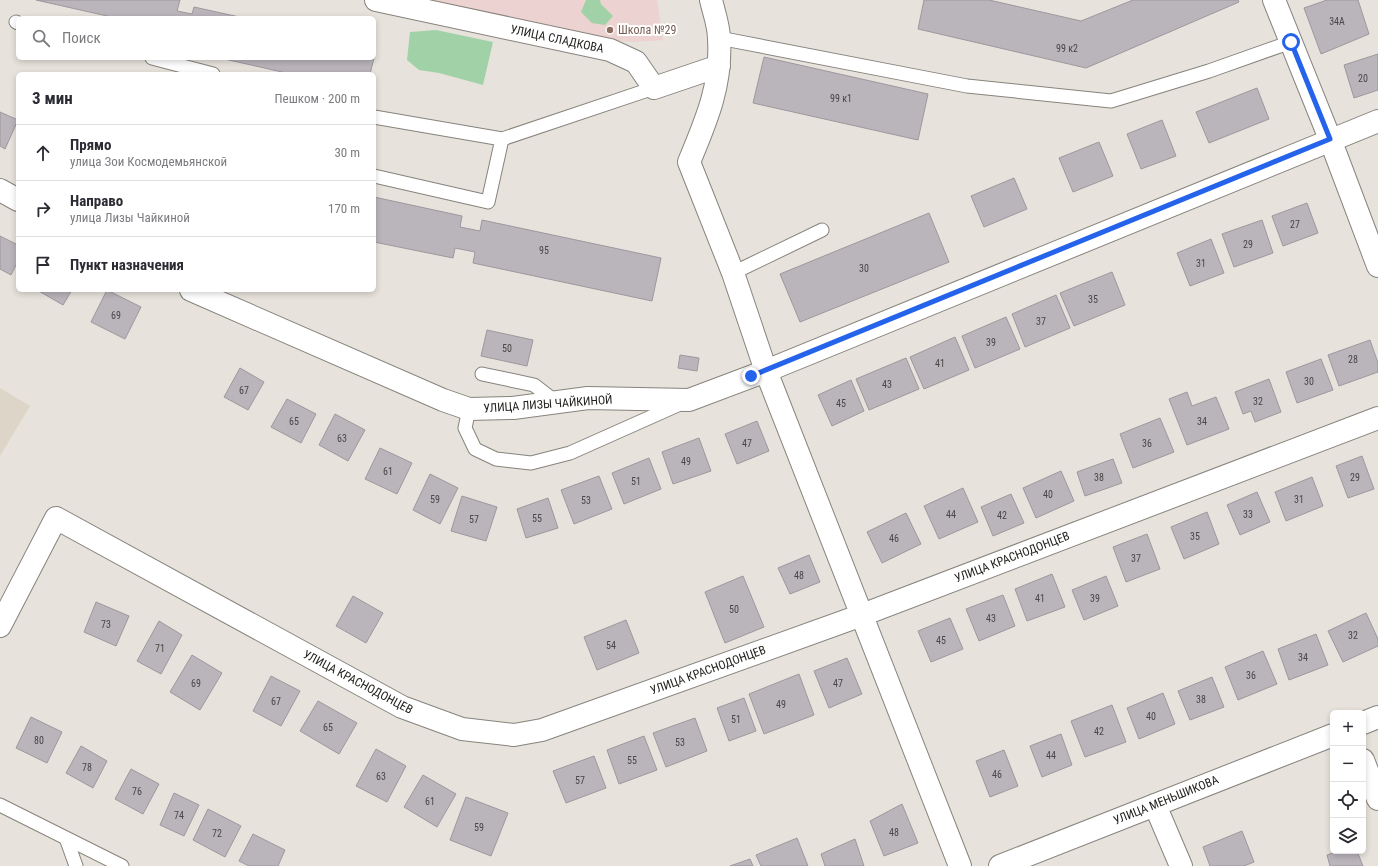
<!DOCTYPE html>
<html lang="ru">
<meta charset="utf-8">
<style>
body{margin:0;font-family:"Roboto Condensed",sans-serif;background:#f2f2f3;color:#2b2b33}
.controls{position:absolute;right:12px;bottom:12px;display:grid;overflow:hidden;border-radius:6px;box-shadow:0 2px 6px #0003}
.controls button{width:36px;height:36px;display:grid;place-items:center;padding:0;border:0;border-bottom:1px solid #e1e1e2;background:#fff;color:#2b2b33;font:20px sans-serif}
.stop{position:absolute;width:12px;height:12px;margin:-9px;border:3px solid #2563eb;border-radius:50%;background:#fff}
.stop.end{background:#2563eb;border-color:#fff;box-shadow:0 1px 4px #0008}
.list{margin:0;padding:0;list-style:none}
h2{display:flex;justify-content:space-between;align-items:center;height:52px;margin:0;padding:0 16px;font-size:17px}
h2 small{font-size:13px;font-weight:400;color:#7c7c81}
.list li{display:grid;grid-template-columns:26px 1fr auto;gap:12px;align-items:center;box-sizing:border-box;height:56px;padding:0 16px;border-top:1px solid #e1e1e2}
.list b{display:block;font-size:15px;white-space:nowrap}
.list p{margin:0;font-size:13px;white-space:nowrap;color:#7c7c81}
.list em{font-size:13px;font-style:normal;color:#7c7c81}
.icon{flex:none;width:22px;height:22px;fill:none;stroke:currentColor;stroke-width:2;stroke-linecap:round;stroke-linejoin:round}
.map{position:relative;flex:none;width:1378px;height:866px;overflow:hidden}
.search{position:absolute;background:#fff;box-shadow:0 2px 6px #0003;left:16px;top:16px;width:360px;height:44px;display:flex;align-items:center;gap:10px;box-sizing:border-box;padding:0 14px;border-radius:6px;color:#7c7c81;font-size:15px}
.panel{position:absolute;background:#fff;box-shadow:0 2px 6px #0003;left:16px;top:72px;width:360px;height:220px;border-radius:6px}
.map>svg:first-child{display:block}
.built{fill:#ddd5c7}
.education{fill:#ecd2d1}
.green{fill:#a1d2a7}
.building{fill:#bab4bb;stroke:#9d989e}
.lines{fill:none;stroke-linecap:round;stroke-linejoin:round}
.service-casing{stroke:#87837d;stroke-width:15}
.minor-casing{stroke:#87837d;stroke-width:24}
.tertiary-casing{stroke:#87837d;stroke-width:24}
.service{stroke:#fff;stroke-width:13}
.minor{stroke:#fff;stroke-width:22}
.tertiary{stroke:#fff;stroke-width:22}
.route{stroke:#2563eb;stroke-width:5}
.education-dot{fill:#8d6e63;stroke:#fff;stroke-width:1.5}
.labels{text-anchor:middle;stroke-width:4;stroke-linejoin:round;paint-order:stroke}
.number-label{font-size:10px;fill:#494646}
.education-label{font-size:12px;fill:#785e54;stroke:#fff;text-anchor:start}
.street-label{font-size:12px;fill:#23221f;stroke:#fff}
</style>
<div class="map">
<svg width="1378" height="866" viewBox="0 0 1378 866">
<rect width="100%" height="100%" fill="#e7e2db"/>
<!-- built -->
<path class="built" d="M0,388l30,18 -30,50z"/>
<!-- education -->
<path class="education" d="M425,0h232l6,40 -31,2 -33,-3z"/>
<!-- green -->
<path class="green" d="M586,0h14l1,4 12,12 -8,9 -13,-2 -11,-11z
M436,30l57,12 -10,43 -44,-12 -20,-3 -12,-10 3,-28z"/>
<!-- building -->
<path class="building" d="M36,0h144l-3,11 15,3 2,-7 50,11h-128z
M924,0h65l92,21 52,-21h105l1,2 -153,66 -168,-39z
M1327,0h31l11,34 -48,20 -17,-46z
M1378,54v36l-24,8 -10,-33z
M764,57l164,37 -10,46 -165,-37z
M220,58h154l-4,16h-79z
M1257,88l12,31 -60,24 -13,-31z
M0,112l18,8 -13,29 -5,-3z
M1162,120l14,36 -35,13 -14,-35z
M1099,142l14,34 -40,16 -14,-34z
M1014,178l13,31 -43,18 -13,-31z
M374,197l88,19 -2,11 20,4 2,-11 179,38 -9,43 -179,-38 2,-11 -20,-4 -2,10 -79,-16z
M1307,203l11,30 -35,13 -11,-30z
M929,213l20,49 -149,60 -20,-48z
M1262,220l11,33 -39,14 -12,-33z
M0,236l18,9v16l-7,14 -11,-6z
M1211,239l13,34 -34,13 -13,-33z
M1112,272l13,33 -51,21 -14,-33z
M37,290h35l-9,15z
M107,290l34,17 -16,32 -34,-17z
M1056,295l14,33 -45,19 -13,-33z
M1006,317l14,32 -45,19 -13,-32z
M487,330l46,10 -6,26 -46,-10z
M955,337l14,33 -45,19 -14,-32z
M1370,340l8,23v9l-39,14 -11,-31z
M680,355l19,3 -2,13 -19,-3z
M906,358l13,31 -50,21 -13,-31z
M1321,359l12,31 -36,13 -11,-31z
M240,368l24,14 -16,28 -24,-13z
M1269,379l12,33 -26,10 -4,-11 -8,3 -8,-22z
M851,380l13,31 -32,15 -14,-31z
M1187,392l5,14 24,-9 13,32 -42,16 -18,-46z
M287,399l29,15 -15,29 -30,-16z
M335,414l30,16 -17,31 -29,-16z
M1160,418l14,34 -41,16 -13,-34z
M757,421l12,30 -32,13 -12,-30z
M699,438l12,33 -38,13 -11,-32z
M380,448l32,15 -15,31 -32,-15z
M1362,456l12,33 -26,9 -12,-32z
M649,458l12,31 -37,15 -12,-31z
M1113,459l9,24 -37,13 -8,-24z
M1061,471l13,30 -38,17 -13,-30z
M430,474l28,14 -18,36 -27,-14z
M599,476l13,33 -38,15 -13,-34z
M1312,477l11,29 -37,15 -11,-29z
M963,488l15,34 -39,17 -15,-33z
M1257,492l13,30 -30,13 -13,-30z
M1011,494l13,29 -31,13 -12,-29z
M462,496l35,11 -11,34 -35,-10z
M548,498l10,30 -32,10 -9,-29z
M1207,512l12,32 -35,15 -13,-32z
M906,513l15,31 -39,19 -15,-31z
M1147,534l13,35 -34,13 -13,-35z
M809,555l11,27 -30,12 -12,-26z
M1052,574l13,33 -38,14 -12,-32z
M743,576l21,51 -39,16 -20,-51z
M1106,576l12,30 -34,14 -12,-30z
M1003,595l12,31 -36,15 -13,-32z
M353,596l30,17 -17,30 -30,-17z
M96,602l33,14 -13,30 -32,-14z
M1366,613l12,26v7l-35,16 -15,-31z
M950,618l13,31 -32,13 -13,-31z
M626,620l13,33 -42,17 -13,-33z
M159,621l23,14 -21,39 -24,-13z
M1316,634l12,31 -39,15 -11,-31z
M1263,651l14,33 -39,16 -13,-33z
M192,655l30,18 -22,37 -30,-18z
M847,658l15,36 -33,14 -15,-37z
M799,674l15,41 -50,19 -15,-40z
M271,676l29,15 -19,35 -28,-15z
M1212,677l12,30 -34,13 -12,-29z
M1163,693l12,31 -36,15 -12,-31z
M744,698l12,33 -27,10 -12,-33z
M318,701l39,22 -18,31 -39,-23z
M1112,705l14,37 -41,15 -14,-36z
M31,717l31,15 -15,31 -31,-15z
M695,718l12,33 -41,16 -13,-34z
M1061,734l11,31 -30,12 -12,-31z
M644,736l13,34 -38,14 -12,-34z
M81,746l26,15 -14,27 -27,-15z
M376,749l30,17 -19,36 -31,-16z
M1004,750l14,36 -28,11 -14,-36z
M594,756l12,32 -40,15 -13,-32z
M131,769l28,15 -16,30 -28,-15z
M423,775l33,19 -19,33 -33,-20z
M174,793l25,12 -15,31 -24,-11z
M466,797l42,16 -17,43 -41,-16z
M902,804l16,39 -34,13 -14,-35z
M208,809l33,17 -16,31 -32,-17z
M1242,831l12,31 -10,4h-34l-7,-19z
M253,834l32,16 -7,16h-29l-10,-5z
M797,838l11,28h-47l-5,-11z
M855,839l9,27h-39l-4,-12z
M1339,851h18l6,15h-33l-3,-11z
M750,859l3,7h-23z"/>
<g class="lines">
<!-- service casing -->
<g class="service-casing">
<path id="service" d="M16,22l2,1
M719,38l248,48 144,15 98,-30 82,-29
M152,58l61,16
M374,117l128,22 152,-51
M374,176l114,26 14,-63
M733,273l89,-43
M482,374l52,11 22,17
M469,409l-4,19 10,21 21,10 35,4 39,-10 110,-49
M0,805l122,61
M66,838l10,28"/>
</g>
<!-- minor casing -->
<g class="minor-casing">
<path id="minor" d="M376,0l234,50 26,12 18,26 65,-22
M711,0c3,13 8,26 8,39 3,46 -13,82 -30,123l44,111 33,98 194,495
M1274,0l56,139 48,127
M0,190l18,10
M191,290l252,110 26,9 44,-1 75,-10 101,2 77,-29 612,-250
M0,626l56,-108 346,189 60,22 52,6 28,-5 320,-115 516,-197
M1363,760l15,39
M1155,805l26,61"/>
</g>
<!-- tertiary casing -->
<g class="tertiary-casing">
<path id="tertiary" d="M1363,723l15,-6
M1000,866l333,-131"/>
</g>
<!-- service -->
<use href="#service" class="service"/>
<!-- minor -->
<use href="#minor" class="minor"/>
<!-- tertiary -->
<use href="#tertiary" class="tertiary"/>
</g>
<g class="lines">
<!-- route -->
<path class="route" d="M751,376l579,-237 -39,-97"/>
</g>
<!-- markers -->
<circle class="education-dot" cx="610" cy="30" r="4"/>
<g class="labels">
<!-- number labels -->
<g class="number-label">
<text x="1337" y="25">34А</text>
<text x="1067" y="52">99 к2</text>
<text x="1363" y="82">20</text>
<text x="841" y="102">99 к1</text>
<text x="1295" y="228">27</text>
<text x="1248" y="248">29</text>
<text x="544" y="254">95</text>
<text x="1201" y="267">31</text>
<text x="864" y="272">30</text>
<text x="1093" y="303">35</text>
<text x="116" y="319">69</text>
<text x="1041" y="325">37</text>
<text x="991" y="346">39</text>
<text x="507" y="352">50</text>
<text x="1353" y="363">28</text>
<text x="940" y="367">41</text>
<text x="1309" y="385">30</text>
<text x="887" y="388">43</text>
<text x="244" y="394">67</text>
<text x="1258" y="405">32</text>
<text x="841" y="407">45</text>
<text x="294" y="425">65</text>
<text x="1202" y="425">34</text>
<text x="342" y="442">63</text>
<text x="747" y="447">47</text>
<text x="1147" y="447">36</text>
<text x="686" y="465">49</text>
<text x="388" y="475">61</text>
<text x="1099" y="481">38</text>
<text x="1355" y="481">29</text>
<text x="636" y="485">51</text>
<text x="1048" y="498">40</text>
<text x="435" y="503">59</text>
<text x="1299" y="503">31</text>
<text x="586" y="504">53</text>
<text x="951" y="518">44</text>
<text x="1248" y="518">33</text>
<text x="1002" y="519">42</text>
<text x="537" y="522">55</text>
<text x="474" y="523">57</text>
<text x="1195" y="540">35</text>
<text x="894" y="542">46</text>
<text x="1136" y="562">37</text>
<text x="799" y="579">48</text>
<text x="1040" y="602">41</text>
<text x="1095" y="602">39</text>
<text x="734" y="613">50</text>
<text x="991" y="622">43</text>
<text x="106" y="628">73</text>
<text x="1353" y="639">32</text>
<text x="941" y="644">45</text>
<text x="611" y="649">54</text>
<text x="160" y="652">71</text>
<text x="1303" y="661">34</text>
<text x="1251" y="679">36</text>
<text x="196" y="687">69</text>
<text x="838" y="687">47</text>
<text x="1201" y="703">38</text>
<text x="276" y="705">67</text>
<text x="781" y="708">49</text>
<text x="1151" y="720">40</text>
<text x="736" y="723">51</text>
<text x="328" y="731">65</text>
<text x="1099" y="735">42</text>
<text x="39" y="744">80</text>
<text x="680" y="746">53</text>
<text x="1051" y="759">44</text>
<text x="632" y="764">55</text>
<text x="87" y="771">78</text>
<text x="997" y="778">46</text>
<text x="381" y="780">63</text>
<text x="580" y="784">57</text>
<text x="137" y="795">76</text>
<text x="430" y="805">61</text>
<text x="179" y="819">74</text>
<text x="479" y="831">59</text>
<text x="894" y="836">48</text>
<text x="217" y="837">72</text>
</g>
<!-- education labels -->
<g class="education-label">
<text x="618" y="34">Школа №29</text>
</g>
<!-- street labels -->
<g class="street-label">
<text transform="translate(557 39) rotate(12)" y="4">УЛИЦА СЛАДКОВА</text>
<text transform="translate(548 404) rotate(-4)" y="4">УЛИЦА ЛИЗЫ ЧАЙКИНОЙ</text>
<text transform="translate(1012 557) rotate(-21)" y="4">УЛИЦА КРАСНОДОНЦЕВ</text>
<text transform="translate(708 670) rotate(-20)" y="4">УЛИЦА КРАСНОДОНЦЕВ</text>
<text transform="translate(358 682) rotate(28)" y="4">УЛИЦА КРАСНОДОНЦЕВ</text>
<text transform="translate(1166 800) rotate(-22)" y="4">УЛИЦА МЕНЬШИКОВА</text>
</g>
</g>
</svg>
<div class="controls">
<button>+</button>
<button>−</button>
<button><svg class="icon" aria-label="locate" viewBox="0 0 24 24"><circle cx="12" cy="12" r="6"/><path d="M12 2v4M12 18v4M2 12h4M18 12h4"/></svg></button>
<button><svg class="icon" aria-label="layers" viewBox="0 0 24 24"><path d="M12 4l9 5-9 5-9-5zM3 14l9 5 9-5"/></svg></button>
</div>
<div class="stop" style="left:1291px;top:42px"></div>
<div class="stop end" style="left:751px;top:376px"></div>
<div class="search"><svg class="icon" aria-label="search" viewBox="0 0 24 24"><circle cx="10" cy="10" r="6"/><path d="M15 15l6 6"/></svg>Поиск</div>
<section class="panel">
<h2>3 мин<small>Пешком · 200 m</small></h2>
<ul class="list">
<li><svg class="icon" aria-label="ahead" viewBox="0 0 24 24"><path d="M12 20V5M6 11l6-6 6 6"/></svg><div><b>Прямо</b><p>улица Зои Космодемьянской</p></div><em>30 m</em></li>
<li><svg class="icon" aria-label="right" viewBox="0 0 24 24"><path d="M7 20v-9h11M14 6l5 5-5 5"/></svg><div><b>Направо</b><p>улица Лизы Чайкиной</p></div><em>170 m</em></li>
<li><svg class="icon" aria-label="arrive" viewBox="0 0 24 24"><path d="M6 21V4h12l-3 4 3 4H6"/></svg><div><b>Пункт назначения</b></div></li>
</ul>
</section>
</div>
